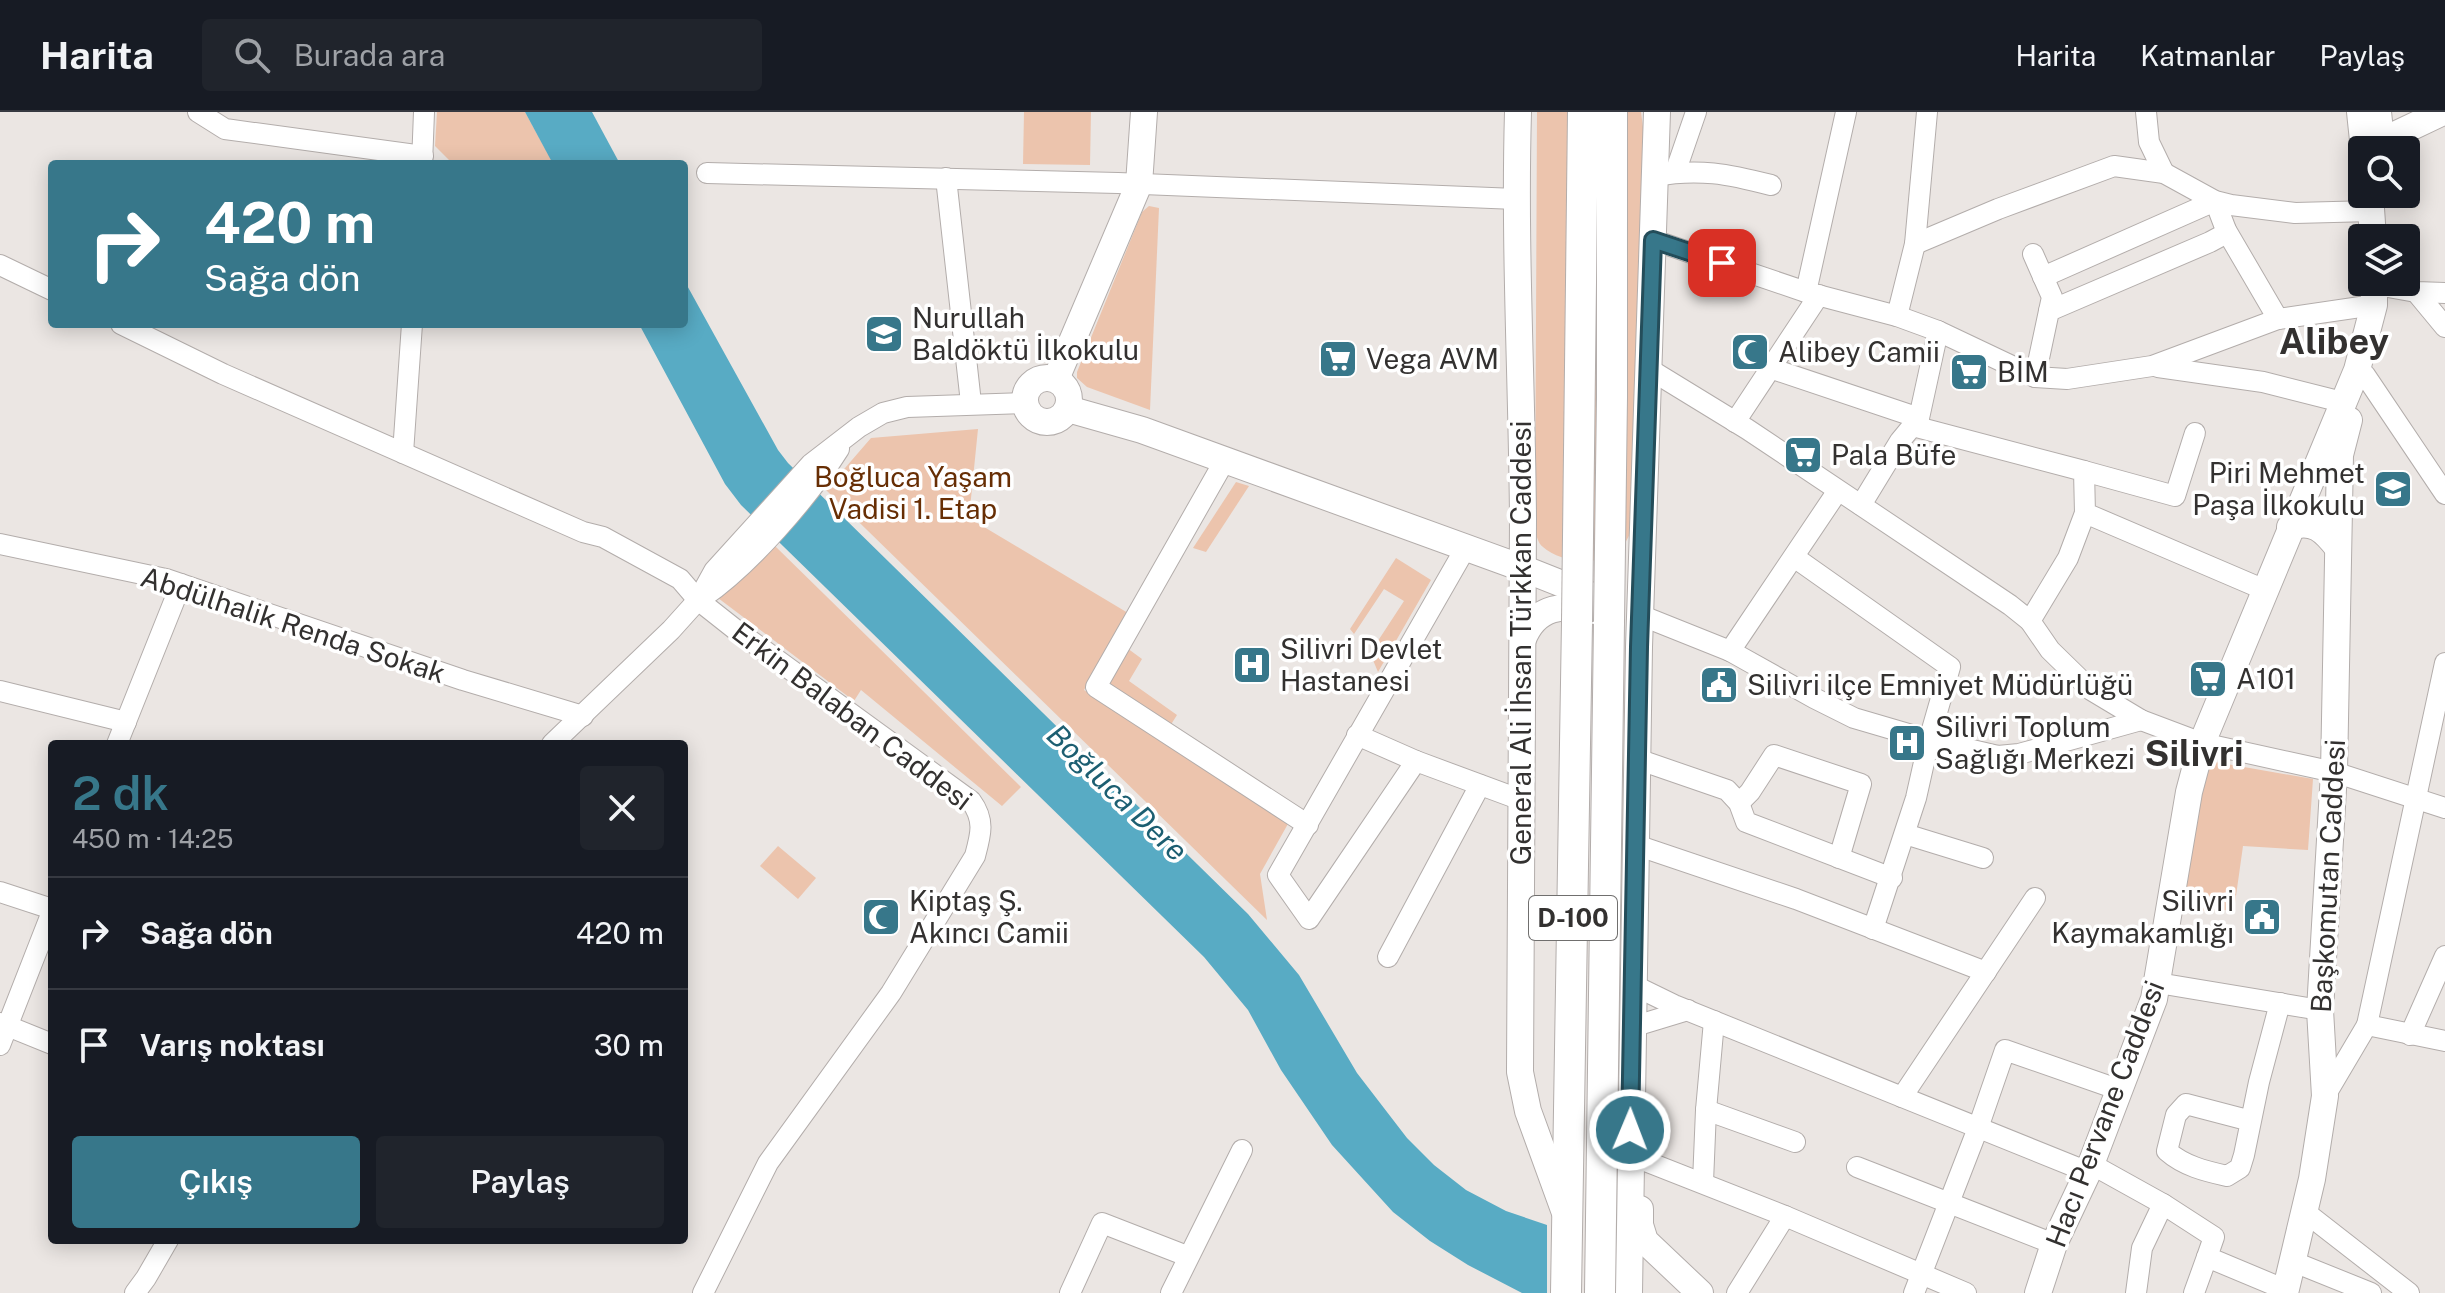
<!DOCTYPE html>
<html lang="tr">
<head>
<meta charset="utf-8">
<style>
  :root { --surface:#171b24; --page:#20242c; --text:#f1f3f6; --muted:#9ea1a6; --line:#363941; --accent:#37778a }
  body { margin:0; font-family:"Public Sans",sans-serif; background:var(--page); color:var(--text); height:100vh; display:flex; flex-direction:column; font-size:30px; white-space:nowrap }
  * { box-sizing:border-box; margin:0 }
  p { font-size:26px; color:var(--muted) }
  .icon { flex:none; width:44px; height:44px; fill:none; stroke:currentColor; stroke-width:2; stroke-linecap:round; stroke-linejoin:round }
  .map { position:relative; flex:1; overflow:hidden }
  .details { position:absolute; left:48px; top:628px; width:640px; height:504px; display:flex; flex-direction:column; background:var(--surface); border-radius:8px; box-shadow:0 4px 20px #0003 }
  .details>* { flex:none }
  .banner { position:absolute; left:48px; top:48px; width:640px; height:168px; border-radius:8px; box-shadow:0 4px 20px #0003; background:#37778a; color:#fff; overflow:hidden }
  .fabs { position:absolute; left:2348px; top:24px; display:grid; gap:16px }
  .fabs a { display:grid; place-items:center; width:72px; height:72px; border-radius:8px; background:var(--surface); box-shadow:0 4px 20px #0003; font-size:40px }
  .pin { position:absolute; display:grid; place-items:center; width:68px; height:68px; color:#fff; margin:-34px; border-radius:16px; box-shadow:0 4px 12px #0006 }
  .me { position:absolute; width:88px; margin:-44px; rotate:1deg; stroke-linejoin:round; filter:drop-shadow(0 0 6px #0008) }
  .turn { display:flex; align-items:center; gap:28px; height:168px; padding:0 24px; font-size:36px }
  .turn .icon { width:104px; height:104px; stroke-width:2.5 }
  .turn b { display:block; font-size:56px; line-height:68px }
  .round { display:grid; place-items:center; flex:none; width:84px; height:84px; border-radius:8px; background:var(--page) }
  .overview { display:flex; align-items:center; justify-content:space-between; height:136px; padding:0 24px }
  h1 { font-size:48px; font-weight:600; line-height:60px; color:var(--accent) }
  .cta { display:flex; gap:16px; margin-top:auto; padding:16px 24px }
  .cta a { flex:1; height:92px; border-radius:8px; background:var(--accent); color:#fff; font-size:32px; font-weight:600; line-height:92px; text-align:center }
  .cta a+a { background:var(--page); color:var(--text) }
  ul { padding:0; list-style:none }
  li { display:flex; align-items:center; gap:24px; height:112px; padding:0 24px; border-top:2px solid var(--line) }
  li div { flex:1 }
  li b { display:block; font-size:30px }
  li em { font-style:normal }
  header { display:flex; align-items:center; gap:48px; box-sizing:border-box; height:112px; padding:0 40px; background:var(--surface); border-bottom:2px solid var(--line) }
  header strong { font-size:38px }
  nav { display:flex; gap:44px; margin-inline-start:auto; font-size:28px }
  .search { width:560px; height:72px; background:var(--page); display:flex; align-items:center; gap:20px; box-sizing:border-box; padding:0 28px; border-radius:8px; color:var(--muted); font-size:30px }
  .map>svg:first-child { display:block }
  .green { fill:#ecc4ad }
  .water { fill:#58abc4 }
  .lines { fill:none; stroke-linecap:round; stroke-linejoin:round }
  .minor-casing { stroke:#b3adab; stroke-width:22 }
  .major-casing { stroke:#b3adab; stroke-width:28 }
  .highway-casing { stroke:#b3adab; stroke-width:32 }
  .minor { stroke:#fff; stroke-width:20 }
  .major { stroke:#fff; stroke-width:26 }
  .highway { stroke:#fff; stroke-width:30 }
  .highway-bridge-casing { stroke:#b3adab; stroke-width:32; stroke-linecap:butt }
  .highway-bridge { stroke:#fff; stroke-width:30 }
  .route-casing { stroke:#244d5a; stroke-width:20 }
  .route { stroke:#37778a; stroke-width:14 }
  .labels { text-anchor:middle; stroke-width:7; stroke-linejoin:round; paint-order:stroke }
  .shield { fill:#fff; stroke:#706f6e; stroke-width:2 }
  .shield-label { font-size:26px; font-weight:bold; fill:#333130 }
  .poi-label { font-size:28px; fill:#333130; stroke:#fff; text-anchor:start }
  .park-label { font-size:28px; fill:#672e04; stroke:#fff }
  .street-label { font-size:28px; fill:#333130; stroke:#fff }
  .water-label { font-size:30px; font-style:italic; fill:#1c5e71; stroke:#fff }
  .district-label { font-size:36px; font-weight:bold; fill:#333130; stroke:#fff }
</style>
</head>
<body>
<header>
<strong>Harita</strong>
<div class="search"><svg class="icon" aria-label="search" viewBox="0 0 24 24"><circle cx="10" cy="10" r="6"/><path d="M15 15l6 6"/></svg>Burada ara</div>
<nav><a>Harita</a><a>Katmanlar</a><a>Paylaş</a></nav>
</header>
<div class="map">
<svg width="2445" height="1181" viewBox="0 0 2445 1181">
  <rect width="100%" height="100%" fill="#ebe6e3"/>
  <g class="green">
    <polygon points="437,0 525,0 552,49 449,48 435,34"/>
    <polygon points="1024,0 1091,0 1090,53 1023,52"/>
    <path d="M 1537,0 L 1641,0 L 1645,30 L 1634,415 C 1630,421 1626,431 1621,437 C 1604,455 1560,451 1543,435 C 1538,431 1537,425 1535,418 Z"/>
    <polygon points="1149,94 1159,96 1150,298 1087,275 1077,266 1077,260 1142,100"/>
    <polygon points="978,317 969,406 1128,501 1084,578 1289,710 1260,762 1267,808 826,378 871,326"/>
    <polygon points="1236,370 1249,374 1206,440 1193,436"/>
    <polygon points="775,434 1021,675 1002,694 861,578 854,589 718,486"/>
    <polygon points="1396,446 1431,468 1378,560 1370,541 1404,489 1384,477 1354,522 1350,517"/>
    <polygon points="1127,536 1142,547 1129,569 1177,603 1170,614 1105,572"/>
    <polygon points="2204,648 2313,667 2308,738 2243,734 2234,798 2184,799 2191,698"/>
    <polygon points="778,734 816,766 798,787 760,754"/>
  </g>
  <g class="water">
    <polygon points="525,0 592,0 620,52 553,52"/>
    <polygon points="684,168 778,338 788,351 1248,802 1299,863 1357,961 1407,1026 1434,1053 1466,1078 1506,1099 1547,1113 1547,1181 1522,1181 1468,1153 1430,1129 1393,1100 1332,1033 1281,958 1248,898 1204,845 741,393 725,372 639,212 684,212"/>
  </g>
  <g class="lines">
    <defs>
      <g id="minor">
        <polyline points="198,0 225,17 423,44"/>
        <polyline points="2146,0 2149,30 2164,61"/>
        <polyline points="422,52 424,0"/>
        <polyline points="707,61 1118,71 1516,87"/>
        <polyline points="1675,61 1696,0"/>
        <path d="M 1655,64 C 1699,56 1728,62 1771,73"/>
        <polyline points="946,66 971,291"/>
        <polyline points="1653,128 1806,180 1897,204 1938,219 2035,265 2067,267 2152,254 2278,207 2374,193"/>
        <polyline points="1915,132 1998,97 2114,54 2164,61 2215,89 2231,93 2295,101 2372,99"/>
        <polyline points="2033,142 2052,185 2049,199"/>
        <polyline points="0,153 52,178"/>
        <polyline points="2043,165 2215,89 2226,118 2278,207"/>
        <polyline points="2388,175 2416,180 2445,181"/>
        <polyline points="1806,180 1846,0"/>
        <polyline points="2416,180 2445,215"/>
        <polyline points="1897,204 1915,132 1927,0"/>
        <path d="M 121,212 L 223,262 L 583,420 L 603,425 L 680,467 L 698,488 L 736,518 L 971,689 C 985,708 981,722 975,744 L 891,881 L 768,1051 L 703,1181"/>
        <polyline points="2158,255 2263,270 2342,290"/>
        <polyline points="1770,256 1919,306"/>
        <polyline points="1649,257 1747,317 2010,493 2030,509 2050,538 2091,578 2141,608 2202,631 2334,660 2445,696"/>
        <polyline points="2357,258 2365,263 2445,382"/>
        <polyline points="2035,265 2049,199 2210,130 2223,123 2226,118"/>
        <polyline points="1735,310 1819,183"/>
        <polyline points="1913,314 2084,359 2085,401 2265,478"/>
        <polyline points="403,341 412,212"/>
        <polyline points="1225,348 1096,575 1308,713"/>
        <polyline points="2084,359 2175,384 2195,321"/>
        <polyline points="1861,393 1900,329 1919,306 1938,219"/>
        <polyline points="0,432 166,467 463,568 583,604"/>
        <polyline points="1794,445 1950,555 1929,628 1916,686 1873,817"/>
        <path d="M 702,486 C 750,453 808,386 839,337"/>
        <polyline points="1640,503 1730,539 1814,586 1854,606 1929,628 1998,644 2019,642 2141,608"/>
        <polyline points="2030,509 2068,446 2085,401"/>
        <polyline points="1730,539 1837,380"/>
        <polyline points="0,579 126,610"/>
        <polyline points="1357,623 1416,649 1524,689"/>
        <polyline points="117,632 181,472"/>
        <polyline points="552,632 671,518 698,488 714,459 811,352 859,315 883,301 907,295 1025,291"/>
        <polyline points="1637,647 1727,678 1739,691 1746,710 1892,766"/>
        <polyline points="1416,649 1309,807 1278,763 1465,437"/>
        <polyline points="1739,691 1750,680 1774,643 1861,672 1839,746"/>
        <polyline points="1905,722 1983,746"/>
        <polyline points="1636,733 1796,787 1986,860"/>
        <polyline points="0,780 52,797"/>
        <polyline points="1388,845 1480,673"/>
        <polyline points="2158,871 2320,898"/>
        <polyline points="1633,873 1674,893 2088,1060"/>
        <polyline points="0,911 52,932"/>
        <polyline points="2367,913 2445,551"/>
        <polyline points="1632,915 1688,898"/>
        <polyline points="2410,923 2445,844"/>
        <polyline points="0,933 52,800"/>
        <polyline points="2325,984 2367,913 2445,929"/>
        <polyline points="1902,985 2035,786"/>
        <polyline points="1706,998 1795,1030"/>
        <path d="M 2251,1009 L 2186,992 L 2176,1003 L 2167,1039 C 2184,1054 2205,1059 2227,1064 L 2240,1056 L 2244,1043 L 2259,970 L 2280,891"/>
        <polyline points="1630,1043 1785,1104 1966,1181"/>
        <polyline points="2091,1052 2163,1092 2214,1125 2207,1145 2286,1178"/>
        <polyline points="1857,1055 2054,1132"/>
        <polyline points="1703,1070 1706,998 1714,909"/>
        <polyline points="2305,1100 2409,1181"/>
        <polyline points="2294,1150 2371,1181"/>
        <polyline points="135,1181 146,1166 168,1128"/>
        <polyline points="1070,1181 1102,1111 1187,1144"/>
        <polyline points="1171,1181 1242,1038"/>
        <polyline points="1737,1181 1785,1104"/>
        <polyline points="1914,1181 1978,1016 2005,938 2117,977"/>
        <polyline points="2136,1181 2142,1136 2163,1092"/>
        <polyline points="2194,1181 2207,1145"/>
      </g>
      <g id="major">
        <path d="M 1518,0 C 1514,136 1522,271 1523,407 C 1523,591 1521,775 1520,960 L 1528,999 L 1564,1098"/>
        <polyline points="2360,0 2364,38"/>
        <polyline points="2378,0 2382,38"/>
        <polyline points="2382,29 2443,0"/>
        <polyline points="2370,82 2373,126"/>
        <circle cx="1047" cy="288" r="22"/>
        <polyline points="1056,267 1139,72 1144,0"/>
        <polyline points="1068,297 1142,318 1522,456 1595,485"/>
        <path d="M 2290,415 C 2313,407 2324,418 2338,436"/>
        <path d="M 1523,527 C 1536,494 1563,491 1596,499"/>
        <polyline points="1640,1097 1640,1113 1645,1129 1700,1181"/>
        <polyline points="1629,1181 1639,535 1657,0"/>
        <polyline points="2038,1181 2054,1132 2088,1060 2154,887 2189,680 2202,631 2357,258 2374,193 2374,170"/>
        <polyline points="2285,1181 2312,1067 2325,984 2320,898 2334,660 2340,343 2349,308"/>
      </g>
      <g id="highway">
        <polyline points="1566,1181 1577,510"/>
        <polyline points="1600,1181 1609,510"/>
      </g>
    </defs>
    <use href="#minor" class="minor-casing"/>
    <use href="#major" class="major-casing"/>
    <use href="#highway" class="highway-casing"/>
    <use href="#minor" class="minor"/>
    <use href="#major" class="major"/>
    <use href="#highway" class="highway"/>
    <defs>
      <g id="highway-bridge">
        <polyline points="1577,510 1583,0"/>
        <polyline points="1609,510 1612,285 1612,0"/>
      </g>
    </defs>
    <use href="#highway-bridge" class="highway-bridge-casing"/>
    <use href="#highway-bridge" class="highway-bridge"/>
  </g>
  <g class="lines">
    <defs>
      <polyline id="route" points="1630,1018 1639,535 1653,128 1722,151"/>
    </defs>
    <use href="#route" class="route-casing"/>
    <use href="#route" class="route"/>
  </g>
  <defs>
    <symbol id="school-square" viewBox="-11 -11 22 22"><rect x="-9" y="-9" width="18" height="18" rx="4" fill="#37778a" stroke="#fff"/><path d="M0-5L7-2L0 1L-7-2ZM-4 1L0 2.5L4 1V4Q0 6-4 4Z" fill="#fff"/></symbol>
    <symbol id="mosque-square" viewBox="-11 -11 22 22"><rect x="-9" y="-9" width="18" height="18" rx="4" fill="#37778a" stroke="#fff"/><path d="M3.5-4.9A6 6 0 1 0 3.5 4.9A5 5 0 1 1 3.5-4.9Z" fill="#fff"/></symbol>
    <symbol id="supermarket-square" viewBox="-11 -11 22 22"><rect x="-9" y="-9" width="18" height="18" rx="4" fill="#37778a" stroke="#fff"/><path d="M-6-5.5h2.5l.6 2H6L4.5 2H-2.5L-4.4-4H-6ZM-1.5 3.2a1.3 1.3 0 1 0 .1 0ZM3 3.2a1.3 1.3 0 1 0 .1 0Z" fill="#fff"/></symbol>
    <symbol id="hospital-square" viewBox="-11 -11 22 22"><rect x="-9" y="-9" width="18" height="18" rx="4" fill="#37778a" stroke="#fff"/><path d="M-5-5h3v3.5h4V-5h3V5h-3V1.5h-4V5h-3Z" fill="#fff"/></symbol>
    <symbol id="civic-square" viewBox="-11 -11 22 22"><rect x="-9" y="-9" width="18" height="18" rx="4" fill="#37778a" stroke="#fff"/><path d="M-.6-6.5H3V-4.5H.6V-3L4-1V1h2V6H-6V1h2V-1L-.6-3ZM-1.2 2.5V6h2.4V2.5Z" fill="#fff"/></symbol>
  </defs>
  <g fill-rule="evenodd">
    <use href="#school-square" x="862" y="200" width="44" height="44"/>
    <use href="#mosque-square" x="1728" y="218" width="44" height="44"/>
    <use href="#supermarket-square" x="1316" y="225" width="44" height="44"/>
    <use href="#supermarket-square" x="1947" y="238" width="44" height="44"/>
    <use href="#supermarket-square" x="1781" y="321" width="44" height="44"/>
    <use href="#school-square" x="2371" y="355" width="44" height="44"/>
    <use href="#hospital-square" x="1230" y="531" width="44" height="44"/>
    <use href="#supermarket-square" x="2186" y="545" width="44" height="44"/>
    <use href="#civic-square" x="1697" y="551" width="44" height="44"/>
    <use href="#hospital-square" x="1885" y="609" width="44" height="44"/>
    <use href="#mosque-square" x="859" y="783" width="44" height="44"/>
    <use href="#civic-square" x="2240" y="783" width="44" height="44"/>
  </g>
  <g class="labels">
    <rect class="shield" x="1529" y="784" width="88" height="44" rx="6"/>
    <g class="shield-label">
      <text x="1573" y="815">D-100</text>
    </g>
    <g class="poi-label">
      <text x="912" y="216">Nurullah<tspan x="912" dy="32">Baldöktü İlkokulu</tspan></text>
      <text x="1778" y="250">Alibey Camii</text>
      <text x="1366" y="257">Vega AVM</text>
      <text x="1997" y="270">BİM</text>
      <text x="1831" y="353">Pala Büfe</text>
      <text x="2365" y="371" text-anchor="end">Piri Mehmet<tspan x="2365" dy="32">Paşa İlkokulu</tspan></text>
      <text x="1280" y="547">Silivri Devlet<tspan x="1280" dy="32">Hastanesi</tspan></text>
      <text x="2236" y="577">A101</text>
      <text x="1747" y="583">Silivri ilçe Emniyet Müdürlüğü</text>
      <text x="1935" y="625">Silivri Toplum<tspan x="1935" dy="32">Sağlığı Merkezi</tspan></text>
      <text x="909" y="799">Kiptaş Ş.<tspan x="909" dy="32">Akıncı Camii</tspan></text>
      <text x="2234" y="799" text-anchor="end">Silivri<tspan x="2234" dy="32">Kaymakamlığı</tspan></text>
    </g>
    <g class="park-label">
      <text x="913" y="375">Boğluca Yaşam<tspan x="913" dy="32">Vadisi 1. Etap</tspan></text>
    </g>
    <g class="street-label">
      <text transform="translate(293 513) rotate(18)" y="10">Abdülhalik Renda Sokak</text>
      <text transform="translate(1521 531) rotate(-90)" y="10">General Ali İhsan Türkkan Caddesi</text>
      <text transform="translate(852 604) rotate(37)" y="10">Erkin Balaban Caddesi</text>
      <text transform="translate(2328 764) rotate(-87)" y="10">Başkomutan Caddesi</text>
      <text transform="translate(2105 1002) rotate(-69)" y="10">Hacı Pervane Caddesi</text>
    </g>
    <g class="water-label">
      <text transform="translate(1117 681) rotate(44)" y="10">Boğluca Dere</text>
    </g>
    <g class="district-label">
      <text x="2334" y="242">Alibey</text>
      <text x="2194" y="654">Silivri</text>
    </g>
  </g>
</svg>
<div class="fabs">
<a><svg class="icon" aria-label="search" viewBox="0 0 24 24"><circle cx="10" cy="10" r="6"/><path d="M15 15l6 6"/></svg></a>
<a><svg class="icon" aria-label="layers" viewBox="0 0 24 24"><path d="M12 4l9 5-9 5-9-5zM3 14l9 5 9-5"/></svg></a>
</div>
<div class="pin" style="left:1722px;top:151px;background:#d93025"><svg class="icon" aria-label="arrive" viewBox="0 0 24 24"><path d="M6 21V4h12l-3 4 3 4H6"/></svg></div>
<svg class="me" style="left:1630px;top:1018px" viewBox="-20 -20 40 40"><circle r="17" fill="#37778a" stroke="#fff" stroke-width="3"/><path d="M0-11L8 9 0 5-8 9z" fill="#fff"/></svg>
<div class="banner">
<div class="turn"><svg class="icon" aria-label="right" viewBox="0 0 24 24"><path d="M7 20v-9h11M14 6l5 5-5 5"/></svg><div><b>420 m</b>Sağa dön</div></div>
</div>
<section class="details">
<div class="overview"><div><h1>2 dk</h1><p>450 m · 14:25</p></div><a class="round"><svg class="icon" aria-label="close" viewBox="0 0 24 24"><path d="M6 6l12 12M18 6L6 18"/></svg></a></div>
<ul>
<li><svg class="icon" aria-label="right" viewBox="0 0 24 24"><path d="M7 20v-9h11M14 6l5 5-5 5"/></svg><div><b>Sağa dön</b></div><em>420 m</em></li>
<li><svg class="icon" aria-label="arrive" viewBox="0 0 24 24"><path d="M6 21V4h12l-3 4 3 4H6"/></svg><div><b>Varış noktası</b></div><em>30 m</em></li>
</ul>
<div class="cta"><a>Çıkış</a><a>Paylaş</a></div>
</section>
</div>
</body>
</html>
